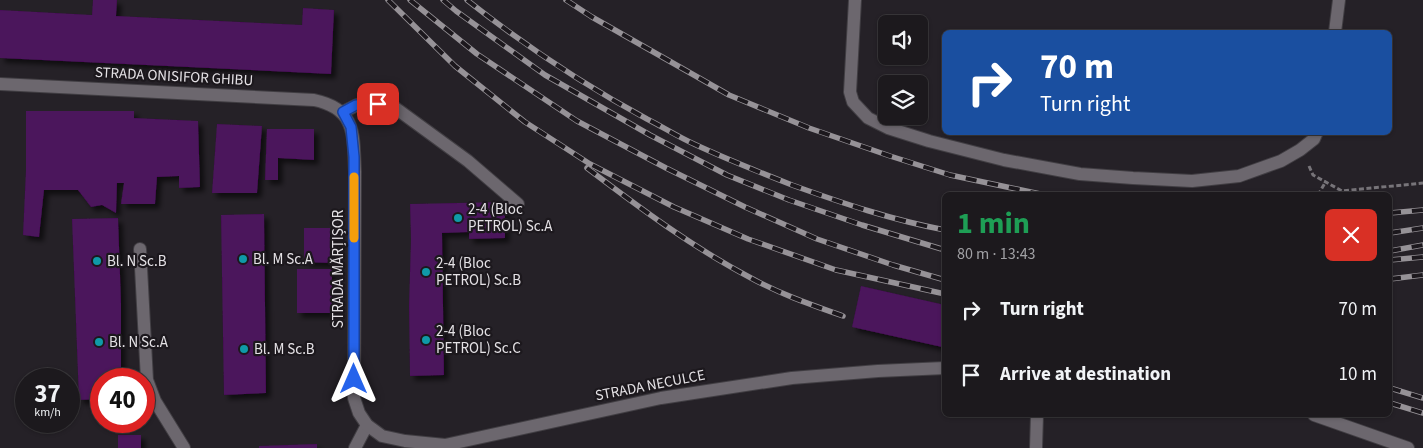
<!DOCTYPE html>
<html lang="en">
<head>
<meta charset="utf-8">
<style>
  :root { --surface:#1c191d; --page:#252226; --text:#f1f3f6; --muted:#a0a0a4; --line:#3a383b }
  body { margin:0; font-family:"Source Sans 3",sans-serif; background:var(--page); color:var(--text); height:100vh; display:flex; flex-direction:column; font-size:19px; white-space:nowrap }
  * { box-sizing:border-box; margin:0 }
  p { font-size:16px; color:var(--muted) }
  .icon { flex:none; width:28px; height:28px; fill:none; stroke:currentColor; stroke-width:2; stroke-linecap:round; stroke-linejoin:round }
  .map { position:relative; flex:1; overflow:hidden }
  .side { position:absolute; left:942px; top:192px; width:450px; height:225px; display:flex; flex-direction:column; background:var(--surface); border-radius:8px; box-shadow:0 1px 4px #0004,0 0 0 1px var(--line) }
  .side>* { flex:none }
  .guide { position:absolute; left:942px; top:30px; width:450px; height:105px; border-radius:8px; box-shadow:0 1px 4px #0004,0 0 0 1px var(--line); background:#1a4fa0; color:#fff; overflow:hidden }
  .tools { position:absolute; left:878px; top:15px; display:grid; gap:10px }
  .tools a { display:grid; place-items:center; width:50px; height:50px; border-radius:8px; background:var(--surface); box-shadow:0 1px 4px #0004,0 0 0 1px var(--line); font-size:25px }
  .speed { position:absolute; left:15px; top:368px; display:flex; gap:10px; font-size:25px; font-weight:700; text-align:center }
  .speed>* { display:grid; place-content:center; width:65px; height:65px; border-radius:50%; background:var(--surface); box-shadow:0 1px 4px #0004,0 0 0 1px var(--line); line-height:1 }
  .speed small { font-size:12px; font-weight:400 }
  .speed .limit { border:8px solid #d22; background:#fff; color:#111 }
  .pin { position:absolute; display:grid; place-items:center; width:42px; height:42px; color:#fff; margin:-21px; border-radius:10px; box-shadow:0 2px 8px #0006 }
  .me { position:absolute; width:55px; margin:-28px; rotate:0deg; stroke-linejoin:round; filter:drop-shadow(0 0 4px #0008) }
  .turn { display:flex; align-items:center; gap:18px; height:105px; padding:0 15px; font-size:22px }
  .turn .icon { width:65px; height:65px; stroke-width:2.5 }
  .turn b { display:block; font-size:35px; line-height:42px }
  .round { display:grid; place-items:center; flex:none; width:52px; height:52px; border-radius:8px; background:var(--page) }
  .headline { display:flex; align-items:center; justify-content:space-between; height:85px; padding:0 15px }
  h1 { font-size:30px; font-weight:700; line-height:38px; color:#1e9e55 }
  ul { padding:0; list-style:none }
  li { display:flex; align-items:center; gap:15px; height:65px; padding:0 15px }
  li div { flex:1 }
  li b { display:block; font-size:19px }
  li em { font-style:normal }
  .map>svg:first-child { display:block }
  .building { fill:#4b125c; filter:url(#shadow) }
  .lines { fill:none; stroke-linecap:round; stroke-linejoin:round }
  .service-casing { stroke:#413e43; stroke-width:14 }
  .minor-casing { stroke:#413e43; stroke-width:14 }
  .tertiary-casing { stroke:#413e43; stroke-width:14 }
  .path { stroke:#777479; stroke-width:3; stroke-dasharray:5 2.5; stroke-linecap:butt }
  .service { stroke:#6c676e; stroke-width:12 }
  .minor { stroke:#6c676e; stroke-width:12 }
  .tertiary { stroke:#6c676e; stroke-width:12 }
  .rail-casing { stroke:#969297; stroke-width:5.5 }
  .rail { stroke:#1c181d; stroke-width:4; stroke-dasharray:11; stroke-linecap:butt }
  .route-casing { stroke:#184099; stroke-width:12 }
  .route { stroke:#2563eb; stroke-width:9 }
  .slow { stroke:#f59e0b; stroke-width:9 }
  .culture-dot { fill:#0f9aa8; stroke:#1c181d; stroke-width:2 }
  .labels { text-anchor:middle; stroke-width:4.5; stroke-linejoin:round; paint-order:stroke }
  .street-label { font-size:15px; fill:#e4e1e5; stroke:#1c181d }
  .poi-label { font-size:15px; fill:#e4e1e5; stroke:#1c181d; text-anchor:start }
</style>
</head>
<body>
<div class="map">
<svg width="1423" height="448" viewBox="0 0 1423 448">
  <defs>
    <filter id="shadow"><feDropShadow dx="4.5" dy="4.5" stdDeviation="2.5" flood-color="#0009"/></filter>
  </defs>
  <rect width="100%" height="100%" fill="#252127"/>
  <g class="building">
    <polygon points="93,0 117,0 116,16 302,25 303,8 334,10 331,74 0,58 0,10 92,15"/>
    <polygon points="26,111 134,111 134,118 198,121 200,187 179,188 179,176 157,177 155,204 121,204 124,183 117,183 116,213 102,205 91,207 78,190 44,190 39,237 23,235 26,170"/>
    <polygon points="217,124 262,126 257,193 212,193"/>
    <polygon points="267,129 314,129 314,160 278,158 278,180 265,180"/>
    <polygon points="505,202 505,238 469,239 469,232 442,233 444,375 410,376 409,306 411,239 410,204"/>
    <polygon points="264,214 266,393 224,395 221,215"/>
    <polygon points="118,218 121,303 121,379 101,379 101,399 79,400 72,219"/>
    <polygon points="304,228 330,228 330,263 304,262"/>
    <rect x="297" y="269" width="35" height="44"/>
    <polygon points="861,286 945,305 945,332 942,347 852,327"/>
    <rect x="118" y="435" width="23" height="13"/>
    <polygon points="317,444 317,448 259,448 259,446"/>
  </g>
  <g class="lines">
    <defs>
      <g id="service">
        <polyline points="343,112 357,105 377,104 394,107 468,161 518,204"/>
        <polyline points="140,249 147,380 155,401 184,448"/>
      </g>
      <g id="minor">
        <polyline points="855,0 850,92 853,102 868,118 888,128 929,141 1004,160 1080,174 1133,178 1192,181 1239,176 1281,161 1300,150 1314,139 1317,132"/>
        <polyline points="1335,32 1339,0"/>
        <polyline points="355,448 367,425"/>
      </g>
      <g id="tertiary">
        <path d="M 0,84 L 314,100 C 357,109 353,135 355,172 L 354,398 L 359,413 L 367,425 L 382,436 L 405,441 L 445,445 L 661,398 L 792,378 L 878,371 L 945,368"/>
        <polyline points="1314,415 1408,448"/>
        <polyline points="1036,448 1037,415"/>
      </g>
    </defs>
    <use href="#service" class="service-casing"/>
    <use href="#minor" class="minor-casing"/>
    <use href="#tertiary" class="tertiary-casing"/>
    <g class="path">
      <polyline points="1309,166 1313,175 1342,191 1423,183"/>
      <polyline points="1318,195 1326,181"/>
    </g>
    <use href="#service" class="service"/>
    <use href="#minor" class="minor"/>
    <use href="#tertiary" class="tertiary"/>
    <defs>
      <g id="rail">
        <polyline points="388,0 455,66 525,122 590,164 674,207 748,239 836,270 945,294"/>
        <polyline points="410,0 477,54 577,121 666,168 745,207 817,239 893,265 945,280"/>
        <polyline points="443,0 456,11 545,75 650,135 727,175 789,200 862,225 945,250"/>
        <path d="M 467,0 C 524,45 584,85 647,119 C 663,127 678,137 694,144 C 726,159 759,172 792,185 C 842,203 892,220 945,230"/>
        <polyline points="566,0 592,17 729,95 809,128 890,156 950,175 1045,195"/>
        <path d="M 587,168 C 640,208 692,247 751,278 C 780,294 812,305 843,316"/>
        <polyline points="1390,213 1423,210"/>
        <polyline points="1390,233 1423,228"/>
        <polyline points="1390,251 1423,245"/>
        <polyline points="1390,260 1423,257"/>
        <polyline points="1390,279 1423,275"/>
        <polyline points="1390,388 1423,398"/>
        <polyline points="1390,403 1423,413"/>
      </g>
    </defs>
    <use href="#rail" class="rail-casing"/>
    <use href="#rail" class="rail"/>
  </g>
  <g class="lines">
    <defs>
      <polyline id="route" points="354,379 354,157 351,127 343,112 356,105 378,104"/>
    </defs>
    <use href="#route" class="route-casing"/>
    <use href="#route" class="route"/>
    <polyline class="slow" points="354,177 354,238"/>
  </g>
  <g class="culture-dot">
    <circle cx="458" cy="218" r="5"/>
    <circle cx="243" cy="259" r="5"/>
    <circle cx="97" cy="261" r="5"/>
    <circle cx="426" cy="272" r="5"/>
    <circle cx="426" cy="340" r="5"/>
    <circle cx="99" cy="342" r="5"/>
    <circle cx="244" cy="349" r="5"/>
  </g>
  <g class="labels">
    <g class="street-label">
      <text transform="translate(174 76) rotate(3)" y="5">STRADA ONISIFOR GHIBU</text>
      <text transform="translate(338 269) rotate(-90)" y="5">STRADA MĂRȚIȘOR</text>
      <text transform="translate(650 385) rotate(-11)" y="5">STRADA NECULCE</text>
    </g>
    <g class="poi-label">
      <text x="468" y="214">2-4 (Bloc<tspan x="468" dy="17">PETROL) Sc.A</tspan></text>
      <text x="253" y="264">Bl. M Sc.A</text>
      <text x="107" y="266">Bl. N Sc.B</text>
      <text x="436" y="268">2-4 (Bloc<tspan x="436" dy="17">PETROL) Sc.B</tspan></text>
      <text x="436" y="336">2-4 (Bloc<tspan x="436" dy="17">PETROL) Sc.C</tspan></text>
      <text x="109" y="347">Bl. N Sc.A</text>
      <text x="254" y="354">Bl. M Sc.B</text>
    </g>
  </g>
</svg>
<div class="tools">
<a><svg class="icon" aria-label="sound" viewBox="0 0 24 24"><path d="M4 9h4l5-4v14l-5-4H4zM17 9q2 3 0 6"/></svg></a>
<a><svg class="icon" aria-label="layers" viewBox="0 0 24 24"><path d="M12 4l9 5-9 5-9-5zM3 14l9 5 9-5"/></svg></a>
</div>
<div class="speed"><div>37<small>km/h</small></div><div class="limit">40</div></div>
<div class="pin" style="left:378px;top:104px;background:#d93025"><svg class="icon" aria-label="arrive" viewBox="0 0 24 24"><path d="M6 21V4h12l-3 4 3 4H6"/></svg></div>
<svg class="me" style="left:354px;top:379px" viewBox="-20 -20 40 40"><path d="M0-17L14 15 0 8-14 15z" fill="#2563eb" stroke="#fff" stroke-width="4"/></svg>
<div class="guide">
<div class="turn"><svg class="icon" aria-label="right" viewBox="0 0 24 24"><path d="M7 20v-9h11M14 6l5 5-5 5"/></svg><div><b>70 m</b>Turn right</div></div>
</div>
<section class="side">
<div class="headline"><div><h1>1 min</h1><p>80 m · 13:43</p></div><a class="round" style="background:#d93025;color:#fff"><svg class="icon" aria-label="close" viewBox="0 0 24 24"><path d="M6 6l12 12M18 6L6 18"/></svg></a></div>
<ul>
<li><svg class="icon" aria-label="right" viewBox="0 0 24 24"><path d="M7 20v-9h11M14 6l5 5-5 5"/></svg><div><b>Turn right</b></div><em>70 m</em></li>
<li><svg class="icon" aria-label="arrive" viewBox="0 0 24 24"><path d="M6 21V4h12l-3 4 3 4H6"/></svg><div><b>Arrive at destination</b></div><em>10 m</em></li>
</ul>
</section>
</div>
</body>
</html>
